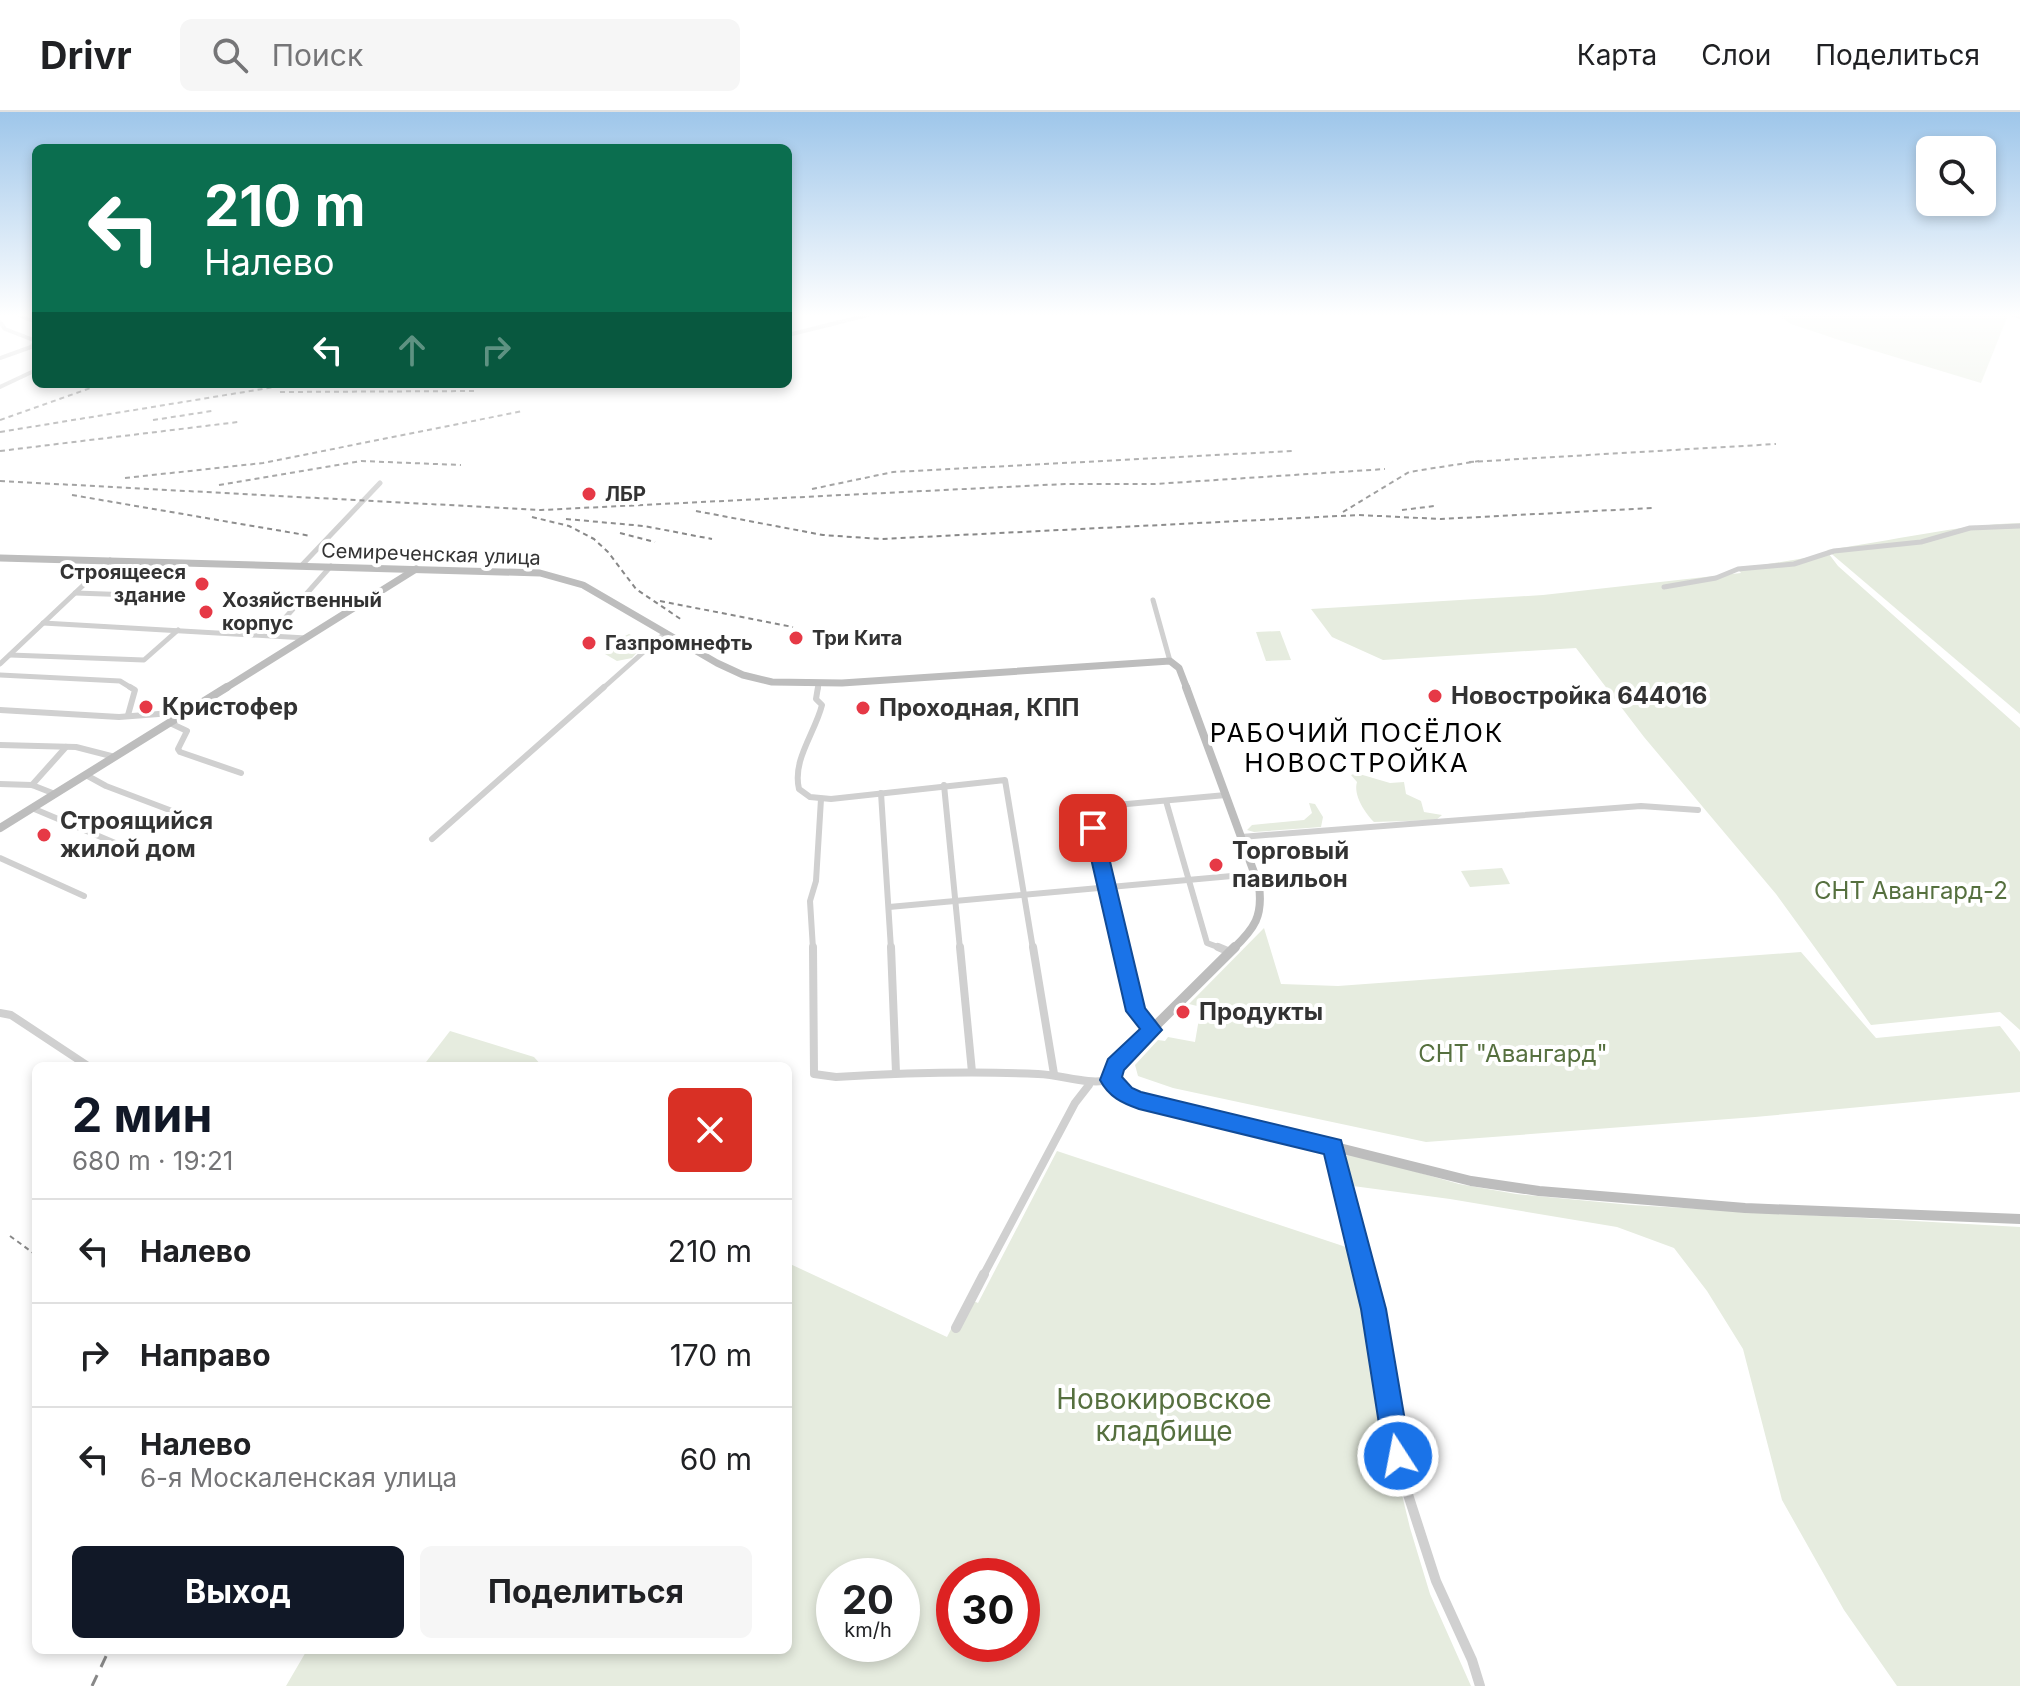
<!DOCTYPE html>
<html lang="ru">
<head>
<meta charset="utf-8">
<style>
  :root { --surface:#fff; --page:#f6f6f6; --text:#202124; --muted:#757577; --line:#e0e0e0; --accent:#111827 }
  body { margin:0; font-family:Inter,sans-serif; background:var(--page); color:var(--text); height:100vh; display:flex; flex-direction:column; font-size:30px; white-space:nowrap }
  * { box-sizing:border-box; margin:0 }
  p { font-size:26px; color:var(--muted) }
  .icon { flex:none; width:44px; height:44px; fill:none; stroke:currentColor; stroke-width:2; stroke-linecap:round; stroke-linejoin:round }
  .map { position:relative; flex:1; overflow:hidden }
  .details { position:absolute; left:32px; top:950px; width:760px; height:592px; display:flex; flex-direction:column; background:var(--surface); border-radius:12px; box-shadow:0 4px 12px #0003 }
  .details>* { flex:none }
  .guide { position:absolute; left:32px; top:32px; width:760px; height:244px; border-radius:12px; box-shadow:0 4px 12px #0003; background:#0b6e4f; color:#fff; overflow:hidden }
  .fabs { position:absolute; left:1916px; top:24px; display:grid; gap:16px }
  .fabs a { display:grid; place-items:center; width:80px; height:80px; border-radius:12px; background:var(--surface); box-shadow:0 4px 12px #0003; font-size:40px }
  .speed { position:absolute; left:816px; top:1446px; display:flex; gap:16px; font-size:40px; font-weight:700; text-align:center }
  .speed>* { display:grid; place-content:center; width:104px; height:104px; border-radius:50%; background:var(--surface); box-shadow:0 4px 12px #0003; line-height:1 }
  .speed small { font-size:20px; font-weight:400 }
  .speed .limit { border:12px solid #d22; background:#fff; color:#111 }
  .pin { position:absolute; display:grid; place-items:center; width:68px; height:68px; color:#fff; margin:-34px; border-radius:16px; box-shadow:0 4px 12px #0006 }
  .me { position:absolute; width:88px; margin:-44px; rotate:349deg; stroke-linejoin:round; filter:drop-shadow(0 0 6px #0008) }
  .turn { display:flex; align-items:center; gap:28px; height:168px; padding:0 40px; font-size:36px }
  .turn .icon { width:104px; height:104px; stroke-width:2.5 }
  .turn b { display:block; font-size:56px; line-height:68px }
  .lanes { display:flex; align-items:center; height:76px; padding:0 40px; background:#0003; justify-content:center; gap:40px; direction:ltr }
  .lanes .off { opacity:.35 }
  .round { display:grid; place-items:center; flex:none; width:84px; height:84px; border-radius:12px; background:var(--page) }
  .overview { display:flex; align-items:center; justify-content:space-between; height:136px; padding:0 40px }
  h1 { font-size:48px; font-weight:700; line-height:60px; color:var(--accent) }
  .primary-button { display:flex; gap:16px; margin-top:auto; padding:16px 40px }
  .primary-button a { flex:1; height:92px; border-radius:12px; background:var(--accent); color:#fff; font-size:32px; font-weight:700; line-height:92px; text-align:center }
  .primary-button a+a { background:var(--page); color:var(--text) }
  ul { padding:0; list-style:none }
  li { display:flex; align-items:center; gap:24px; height:104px; padding:0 40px; border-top:2px solid var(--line) }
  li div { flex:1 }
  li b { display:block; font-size:30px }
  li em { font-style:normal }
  header { display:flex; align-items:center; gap:48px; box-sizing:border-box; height:112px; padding:0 40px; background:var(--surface); border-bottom:2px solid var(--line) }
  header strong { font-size:38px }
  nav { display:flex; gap:44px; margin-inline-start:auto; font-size:28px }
  .search { width:560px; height:72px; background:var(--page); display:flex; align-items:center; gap:20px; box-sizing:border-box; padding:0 28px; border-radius:12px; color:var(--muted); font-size:30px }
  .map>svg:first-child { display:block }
  .green { fill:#e6ecdf; fill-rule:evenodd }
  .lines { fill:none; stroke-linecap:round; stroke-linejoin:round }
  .street-far4 { stroke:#d0d0d0; stroke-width:4 }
  .street-far3 { stroke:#d0d0d0; stroke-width:5 }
  .street-far2 { stroke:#d0d0d0; stroke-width:6 }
  .street-far1 { stroke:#d0d0d0; stroke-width:8 }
  .street { stroke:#d0d0d0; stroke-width:10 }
  .secondary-far2 { stroke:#bdbdbd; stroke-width:7 }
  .secondary-far1 { stroke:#bdbdbd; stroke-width:8 }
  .secondary { stroke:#bdbdbd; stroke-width:10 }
  .rail-far1 { stroke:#888; stroke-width:2; stroke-dasharray:5 4; stroke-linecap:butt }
  .rail { stroke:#888; stroke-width:3; stroke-dasharray:12 9; stroke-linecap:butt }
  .route { fill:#1a73e8; stroke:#114b97; stroke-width:2 }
  .poi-dot { fill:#e63946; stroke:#fff; stroke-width:3 }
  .labels { text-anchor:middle; stroke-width:8; stroke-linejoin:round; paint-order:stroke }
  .far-poi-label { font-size:20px; font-weight:bold; fill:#333; stroke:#fff; text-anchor:start }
  .far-street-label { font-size:20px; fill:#333; stroke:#fff }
  .poi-label { font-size:24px; font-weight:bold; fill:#333; stroke:#fff; text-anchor:start }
  .park-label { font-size:24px; fill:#56703f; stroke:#fff }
  .neighbourhood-label { font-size:26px; letter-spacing:2px; fill:#000; stroke:#fff }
  .near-park-label { font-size:28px; fill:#56703f; stroke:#fff }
</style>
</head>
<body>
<header>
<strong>Drivr</strong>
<div class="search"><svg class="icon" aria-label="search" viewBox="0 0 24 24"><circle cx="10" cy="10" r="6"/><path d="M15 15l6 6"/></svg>Поиск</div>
<nav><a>Карта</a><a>Слои</a><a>Поделиться</a></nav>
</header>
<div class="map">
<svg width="2020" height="1574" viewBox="0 0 2020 1574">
  <rect width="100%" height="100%" fill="#fff"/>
  <g class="green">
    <polygon points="1778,203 2008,203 1981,271 1842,229 1791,212"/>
    <path d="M 2020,411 L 2020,602 L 1827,438 C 1891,429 1956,413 2020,411 Z"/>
    <polygon points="1829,442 1838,454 2020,616 2020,918 2000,900 1871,913 1776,782 1644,625 1576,536 1383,548 1332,525 1311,497 1543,483 1741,461 1738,457"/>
    <polygon points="1280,519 1291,548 1266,549 1256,520"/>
    <polygon points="629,522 635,525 630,529 635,532 640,529 644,532 632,546 617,549 605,542 607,533"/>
    <path d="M 1356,661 L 1390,671 L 1404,670 L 1406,682 L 1421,689 L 1424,700 L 1442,703 L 1436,708 L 1374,710 C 1365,701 1353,683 1357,670 L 1351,663 Z"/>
    <polygon points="1309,691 1315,692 1323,705 1321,715 1254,720 1247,718 1252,713 1304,708 1312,701"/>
    <polygon points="1502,756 1510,772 1470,775 1461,759"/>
    <polygon points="1264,816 1281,872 1338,874 1801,840 1876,926 2000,914 2020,940 2020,980 1755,1005 1426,1030 1173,976 1138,964 1135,953 1158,928 1165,929 1168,925 1195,930 1201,895 1189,892"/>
    <polygon points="450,919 534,945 542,954 423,954"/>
    <path d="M 1057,1039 L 1349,1136 L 1366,1203 L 1388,1325 L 1410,1416 L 1430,1482 L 1471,1574 L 286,1574 L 307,1538 L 788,1538 L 788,1151 L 947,1225 L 967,1186 L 978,1191 ZM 834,1464 L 902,1464 L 902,1532 L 834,1532 ZM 954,1464 L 1022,1464 L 1022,1532 L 954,1532 Z"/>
    <polygon points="1350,1041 1459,1072 1516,1082 1631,1093 2020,1115 2020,1574 1897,1574 1844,1498 1782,1388 1743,1237 1707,1179 1674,1136 1617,1115 1450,1087 1353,1074 1344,1066 1343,1047"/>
  </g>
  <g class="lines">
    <g class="street-far4">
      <polyline points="18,203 36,210"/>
      <polyline points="2014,203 2020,205"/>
      <polyline points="0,210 5,217 36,229 31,235 0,246"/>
      <polyline points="788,223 868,203"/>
      <polyline points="0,275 36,258"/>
    </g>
    <g class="street-far3">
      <polyline points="302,453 380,371"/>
      <polyline points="1664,475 1716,466 1738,457 1794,452 1834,439 1921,430 1970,416 2020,414"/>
      <polyline points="75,481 134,483"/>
      <polyline points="1153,488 1170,549"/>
      <polyline points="43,511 306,526"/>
      <polyline points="270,523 331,454"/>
      <polyline points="10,543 144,548 178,518"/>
      <polyline points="0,552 110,448"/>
      <polyline points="0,563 120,569 133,577"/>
      <polyline points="602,577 665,521"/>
      <polyline points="818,577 819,572"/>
    </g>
    <g class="street-far2">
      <path d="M 818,575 L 816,587 L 822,593 C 815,621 792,648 799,677 L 810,685 L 831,687 L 1005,668 L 1033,837"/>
      <polyline points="0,598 119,605 185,600"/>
      <polyline points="128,603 135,578 130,575"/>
      <polyline points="170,611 187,619 178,637 180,640 241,661"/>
      <polyline points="0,633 76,635 115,645"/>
      <polyline points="86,663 106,674 188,705"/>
      <polyline points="0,672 32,673 55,682"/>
      <polyline points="32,673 66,635"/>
      <polyline points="944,673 960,837"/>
      <polyline points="881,681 891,837"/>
      <polyline points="1166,689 1207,831 1223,837"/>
      <polyline points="32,696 139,741"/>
      <polyline points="1241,725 1641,694 1698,698"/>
      <polyline points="432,727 604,575"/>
      <polyline points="0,746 84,784"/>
      <polyline points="889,795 1254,762"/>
      <polyline points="813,837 810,789 816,769 821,687"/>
      <polyline points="1121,837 1093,716 1094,703 1105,694 1226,683"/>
    </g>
    <g class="street-far1">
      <path d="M 813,835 L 814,962 L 836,965 C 903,961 971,959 1038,962 C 1064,963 1085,973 1111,968"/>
      <polyline points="891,835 896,961"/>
      <polyline points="960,835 972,960"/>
      <polyline points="1033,835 1054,962"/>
      <polyline points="1120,835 1136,899 1152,918"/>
      <polyline points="1218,835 1230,840"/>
      <polyline points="0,901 11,903 88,954"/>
      <polyline points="1333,1035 1365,1164"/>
      <polyline points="983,1164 1075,991 1089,973"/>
    </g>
    <g class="street">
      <polyline points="1364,1162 1380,1227 1392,1321 1403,1367 1436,1469 1472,1548 1480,1574"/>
      <polyline points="956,1216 984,1162"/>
    </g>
    <g class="secondary-far2">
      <polyline points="0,446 540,461 583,473 717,551 743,563 772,570 842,571 1170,549 1179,556 1187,577"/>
      <polyline points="224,577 416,457"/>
    </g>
    <g class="secondary-far1">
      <path d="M 1186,575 L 1259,774 C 1263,804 1255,816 1233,837"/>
      <polyline points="0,716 227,575"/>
    </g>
    <polyline class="secondary" points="1235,835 1115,954 1111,968 1124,982 1471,1069 1539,1079 1745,1096 2020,1107"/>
    <g class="rail-far1">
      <polyline points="280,280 476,279"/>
      <polyline points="0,308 102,272"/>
      <polyline points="153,308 212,299"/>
      <polyline points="0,320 293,272"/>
      <polyline points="0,339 238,310"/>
      <polyline points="1469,350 1776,332"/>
      <polyline points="125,366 263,351 523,299"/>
      <polyline points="0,369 541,398 1065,372 1155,372 1385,357"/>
      <polyline points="219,373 361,349 461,353"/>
      <polyline points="812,377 893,360 1292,339"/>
      <polyline points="72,383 311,424"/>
      <polyline points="1402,398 1434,394"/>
      <polyline points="696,399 823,423 881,427 1359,403 1441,407 1652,396"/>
      <polyline points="1343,400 1409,360 1479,349"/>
      <polyline points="532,405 569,414 594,427 608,440 636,477 682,508"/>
      <polyline points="566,407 644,414 712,427"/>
      <polyline points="620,421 655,430"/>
      <polyline points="660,489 793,515"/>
      <polyline points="10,1124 36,1143"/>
    </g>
    <polyline class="rail" points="92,1574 109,1538"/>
  </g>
  <linearGradient id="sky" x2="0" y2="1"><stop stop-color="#9ec6ea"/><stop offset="0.48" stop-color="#fff"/><stop offset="1" stop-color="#fff" stop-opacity="0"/></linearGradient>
  <rect width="2020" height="423" fill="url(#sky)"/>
  <path class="route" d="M 1093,710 L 1102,716 L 1145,896 L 1162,918 L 1124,958 L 1122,965 L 1132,976 L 1141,980 L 1341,1028 L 1386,1197 L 1411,1344 L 1407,1353 L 1398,1357 L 1388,1353 L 1384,1344 L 1361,1197 L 1324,1042 L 1139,997 C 1122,991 1109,985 1100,968 L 1108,947 L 1140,917 L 1126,899 L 1084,716 Z"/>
  <g class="poi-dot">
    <circle cx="589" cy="382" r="8"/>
    <circle cx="202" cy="472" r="8"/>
    <circle cx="206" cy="500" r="8"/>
    <circle cx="796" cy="526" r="8"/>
    <circle cx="589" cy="531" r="8"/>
    <circle cx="1435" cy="584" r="8"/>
    <circle cx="146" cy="595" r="8"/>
    <circle cx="863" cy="596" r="8"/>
    <circle cx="44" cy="723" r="8"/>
    <circle cx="1216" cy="753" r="8"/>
    <circle cx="1183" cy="900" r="8"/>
  </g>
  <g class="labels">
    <g class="far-poi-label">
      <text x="605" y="389">ЛБР</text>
      <text x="186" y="467" text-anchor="end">Строящееся<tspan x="186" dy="23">здание</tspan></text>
      <text x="222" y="495">Хозяйственный<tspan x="222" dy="23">корпус</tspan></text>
      <text x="812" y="533">Три Кита</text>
      <text x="605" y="538">Газпромнефть</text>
    </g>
    <g class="far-street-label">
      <text transform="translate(431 442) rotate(2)" y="7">Семиреченская улица</text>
    </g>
    <g class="poi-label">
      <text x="1451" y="592">Новостройка 644016</text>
      <text x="162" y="603">Кристофер</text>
      <text x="879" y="604">Проходная, КПП</text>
      <text x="60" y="717">Строящийся<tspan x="60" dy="28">жилой дом</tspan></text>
      <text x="1232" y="747">Торговый<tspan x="1232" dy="28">павильон</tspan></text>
      <text x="1199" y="908">Продукты</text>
    </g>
    <g class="park-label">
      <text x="1911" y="787">СНТ Авангард-2</text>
      <text x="1513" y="950">СНТ "Авангард"</text>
    </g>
    <g class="neighbourhood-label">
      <text x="1357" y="630">РАБОЧИЙ ПОСЁЛОК<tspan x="1357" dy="30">НОВОСТРОЙКА</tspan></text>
    </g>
    <g class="near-park-label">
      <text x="1164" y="1297">Новокировское<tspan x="1164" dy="32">кладбище</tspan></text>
    </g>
  </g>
</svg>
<div class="fabs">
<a><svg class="icon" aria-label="search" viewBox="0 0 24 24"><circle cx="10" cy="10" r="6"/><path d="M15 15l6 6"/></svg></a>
</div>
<div class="speed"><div>20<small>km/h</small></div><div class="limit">30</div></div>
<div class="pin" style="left:1093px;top:716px;background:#d93025"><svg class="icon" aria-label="arrive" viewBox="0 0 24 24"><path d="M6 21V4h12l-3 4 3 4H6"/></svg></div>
<svg class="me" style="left:1398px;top:1344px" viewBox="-20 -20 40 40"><circle r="17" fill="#1a73e8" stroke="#fff" stroke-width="3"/><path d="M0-11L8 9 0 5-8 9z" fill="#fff"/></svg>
<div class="guide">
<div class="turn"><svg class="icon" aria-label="left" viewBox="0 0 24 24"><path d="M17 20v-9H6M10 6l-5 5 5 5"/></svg><div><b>210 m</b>Налево</div></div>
<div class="lanes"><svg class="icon" aria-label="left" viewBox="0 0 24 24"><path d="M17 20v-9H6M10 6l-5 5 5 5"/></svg><svg class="icon off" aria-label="ahead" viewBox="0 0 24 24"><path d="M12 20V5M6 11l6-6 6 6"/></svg><svg class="icon off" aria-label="right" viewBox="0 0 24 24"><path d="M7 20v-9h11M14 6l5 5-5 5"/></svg></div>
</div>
<section class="details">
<div class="overview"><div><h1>2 мин</h1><p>680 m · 19:21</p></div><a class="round" style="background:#d93025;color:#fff"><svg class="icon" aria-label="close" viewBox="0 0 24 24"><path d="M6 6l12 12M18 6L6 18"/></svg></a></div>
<ul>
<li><svg class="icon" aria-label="left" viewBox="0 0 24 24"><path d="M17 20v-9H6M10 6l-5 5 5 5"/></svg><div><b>Налево</b></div><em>210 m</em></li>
<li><svg class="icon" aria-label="right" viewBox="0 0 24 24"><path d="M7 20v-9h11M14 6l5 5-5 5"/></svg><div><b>Направо</b></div><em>170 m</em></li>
<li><svg class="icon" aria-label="left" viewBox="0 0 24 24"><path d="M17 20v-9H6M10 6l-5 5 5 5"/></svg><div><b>Налево</b><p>6-я Москаленская улица</p></div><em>60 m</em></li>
</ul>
<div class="primary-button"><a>Выход</a><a>Поделиться</a></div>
</section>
</div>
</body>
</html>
